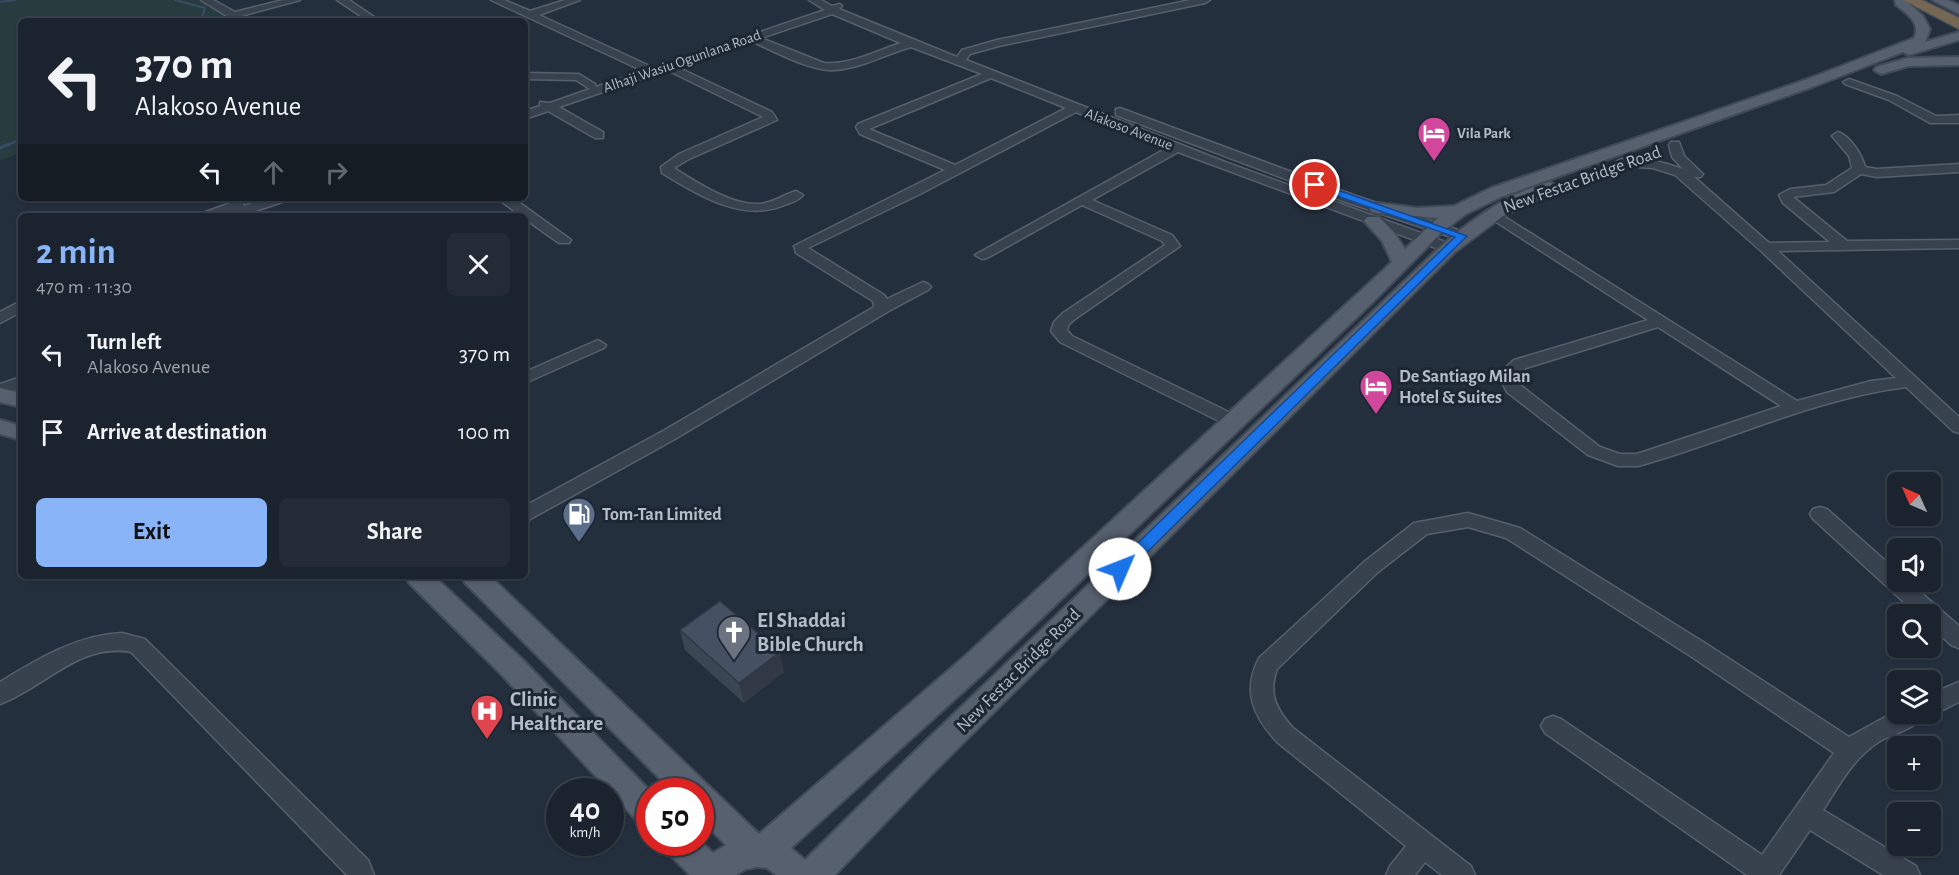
<!DOCTYPE html>
<html lang="en">
<head>
<meta charset="utf-8">
<style>
  :root { --surface:#1b232e; --page:#242b36; --text:#f1f3f6; --muted:#a0a4aa; --line:#39404a; --accent:#8ab4f8 }
  body { margin:0; font-family:"Alegreya Sans",sans-serif; background:var(--page); color:var(--text); height:100vh; display:flex; flex-direction:column; font-size:22px; white-space:nowrap }
  * { box-sizing:border-box; margin:0 }
  p { font-size:20px; color:var(--muted) }
  .icon { flex:none; width:33px; height:33px; fill:none; stroke:currentColor; stroke-width:2; stroke-linecap:round; stroke-linejoin:round }
  .map { position:relative; flex:1; overflow:hidden }
  .panel { position:absolute; left:18px; top:213px; width:510px; height:366px; display:flex; flex-direction:column; background:var(--surface); border-radius:9px; box-shadow:0 2px 4px #0004,0 0 0 2px var(--line) }
  .panel>* { flex:none }
  .top-card { position:absolute; left:18px; top:18px; width:510px; height:183px; border-radius:9px; box-shadow:0 2px 4px #0004,0 0 0 2px var(--line); background:#1b232e; color:var(--text); overflow:hidden }
  .needle { width:39px; rotate:315deg }
  .tools { position:absolute; left:1887px; top:472px; display:grid; gap:12px }
  .tools a { display:grid; place-items:center; width:54px; height:54px; border-radius:9px; background:var(--surface); box-shadow:0 2px 4px #0004,0 0 0 2px var(--line); font-size:30px }
  .speed { position:absolute; left:546px; top:778px; display:flex; gap:12px; font-size:30px; font-weight:700; text-align:center }
  .speed>* { display:grid; place-content:center; width:78px; height:78px; border-radius:50%; background:var(--surface); box-shadow:0 2px 4px #0004,0 0 0 2px var(--line); line-height:1 }
  .speed small { font-size:15px; font-weight:400 }
  .speed .limit { border:9px solid #d22; background:#fff; color:#111 }
  .pin { position:absolute; display:grid; place-items:center; width:51px; height:51px; color:#fff; margin:-26px; border:3px solid #fff; border-radius:50%; box-shadow:0 2px 6px #0007 }
  .me { position:absolute; width:66px; margin:-33px; rotate:46deg; stroke-linejoin:round; filter:drop-shadow(0 0 4px #0008) }
  .turn { display:flex; align-items:center; gap:21px; height:126px; padding:0 18px; font-size:27px }
  .turn .icon { width:78px; height:78px; stroke-width:2.5 }
  .turn b { display:block; font-size:42px; line-height:51px }
  .lanes { display:flex; align-items:center; height:57px; padding:0 18px; background:#0003; justify-content:center; gap:30px; direction:ltr }
  .lanes .off { opacity:.35 }
  .round { display:grid; place-items:center; flex:none; width:63px; height:63px; border-radius:9px; background:var(--page) }
  .head { display:flex; align-items:center; justify-content:space-between; height:102px; padding:0 18px }
  h1 { font-size:36px; font-weight:700; line-height:45px; color:var(--accent) }
  .cta { display:flex; gap:12px; margin-top:auto; padding:12px 18px }
  .cta a { flex:1; height:69px; border-radius:9px; background:var(--accent); color:#111; font-size:24px; font-weight:700; line-height:69px; text-align:center }
  .cta a+a { background:var(--page); color:var(--text) }
  ul { padding:0; list-style:none }
  li { display:flex; align-items:center; gap:18px; height:78px; padding:0 18px }
  li div { flex:1 }
  li b { display:block; font-size:22px }
  li em { font-style:normal }
  .map>svg:first-child { display:block }
  .green { fill:#263c3f }
  .lines { fill:none; stroke-linecap:round; stroke-linejoin:round }
  .stream-far1 { stroke:#394c67; stroke-width:2 }
  .stream { stroke:#394c67; stroke-width:3 }
  .minor-casing { stroke:#565f6c; stroke-width:3 }
  .major-casing { stroke:#414a57; stroke-width:4 }
  .highway-casing { stroke:#434c59; stroke-width:3 }
  .minor { fill:#38414e; fill-rule:evenodd }
  .major { fill:#56606e; fill-rule:evenodd }
  .highway { fill:#746855; fill-rule:evenodd }
  .wall { fill:#3b4654 }
  .shaded-wall { fill:#303945 }
  .building { fill:#455162; stroke:#303945; stroke-width:1.5 }
  .route { fill:#1a73e8; stroke:#114b97; stroke-width:1.5 }
  .labels { text-anchor:middle; stroke-width:6; stroke-linejoin:round; paint-order:stroke }
  .far-street-label { font-size:15px; fill:#b4bcc9; stroke:#1d2633 }
  .far-poi-label { font-size:15px; font-weight:bold; fill:#b4bcc9; stroke:#1d2633; text-anchor:start }
  .street-label { font-size:18px; fill:#b4bcc9; stroke:#1d2633 }
  .poi-label { font-size:18px; font-weight:bold; fill:#b4bcc9; stroke:#1d2633; text-anchor:start }
  .near-poi-label { font-size:21px; font-weight:bold; fill:#b4bcc9; stroke:#1d2633; text-anchor:start }
</style>
</head>
<body>
<div class="map">
<svg width="1959" height="875" viewBox="0 0 1959 875">
  <rect width="100%" height="100%" fill="#242f3e"/>
  <polygon class="green" points="0,0 202,0 242,15 242,21 21,21 21,152 0,161"/>
  <g class="lines">
    <g class="stream-far1">
      <polyline points="175,0 205,8 201,21"/>
      <polyline points="0,2 15,0"/>
      <polyline points="6,146 21,139"/>
    </g>
    <polyline class="stream" points="0,148 9,144"/>
    <defs>
      <g id="minor">
        <polygon points="201,0 213,0 235,12 283,0 300,0 241,16 246,21 235,21"/>
        <polygon points="337,0 349,0 380,21 368,21"/>
        <path d="M 491,0 L 504,0 L 530,11 L 565,0 L 580,0 L 539,15 L 654,68 L 825,10 L 809,0 L 821,0 L 832,6 L 840,4 L 842,6 L 839,9 L 957,57 L 962,50 L 997,40 L 1191,0 L 1210,0 L 1205,3 L 999,46 L 970,54 L 966,60 L 1225,162 L 1454,245 L 1456,248 L 1449,252 L 1444,251 L 1178,152 L 1092,200 L 1172,235 L 1180,246 L 1075,319 L 1069,324 L 1067,330 L 1072,336 L 1239,417 L 1242,421 L 1239,425 L 1227,425 L 1060,342 L 1051,331 L 1054,322 L 1063,313 L 1165,245 L 1162,241 L 1082,205 L 987,258 L 982,259 L 975,255 L 1167,148 L 1076,112 L 920,194 L 808,248 L 884,295 L 887,299 L 923,282 L 928,284 L 931,287 L 928,290 L 887,312 L 675,439 L 525,522 L 525,506 L 663,431 L 874,307 L 873,301 L 796,253 L 794,246 L 945,170 L 860,134 L 856,127 L 858,124 L 982,74 L 911,47 C 886,54 862,68 835,70 C 811,72 774,51 751,41 L 677,67 L 772,112 L 777,120 L 687,160 L 674,168 C 696,182 738,210 765,203 C 776,201 785,194 796,191 L 803,195 C 799,200 793,202 787,204 C 743,224 699,195 662,173 L 661,167 L 679,154 L 763,117 L 667,70 L 559,107 L 603,132 L 603,138 L 595,138 L 548,111 L 525,119 L 525,111 L 540,106 L 540,102 L 550,103 L 590,89 L 576,80 L 525,79 L 525,73 L 579,74 L 595,84 L 596,87 L 643,71 ZM 832,14 L 901,43 C 876,51 851,65 824,63 L 761,38 ZM 991,78 L 1066,108 L 955,165 L 869,129 Z"/>
        <polygon points="1849,79 1897,96 1936,116 1959,115 1959,123 1930,123 1889,100 1845,84 1843,82"/>
        <polygon points="1120,108 1356,196 1467,233 1469,236 1462,240 1457,239 1346,202 1116,115 1116,109"/>
        <path d="M 1838,132 C 1850,136 1862,155 1865,167 L 1877,169 L 1959,164 L 1959,172 L 1877,177 L 1861,174 L 1834,192 L 1793,197 L 1847,241 L 1959,240 L 1959,248 L 1778,251 L 1959,417 L 1959,433 L 1953,431 L 1906,387 C 1813,399 1728,441 1638,466 L 1618,466 L 1588,455 L 1507,392 C 1498,377 1501,371 1514,360 L 1648,320 L 1487,216 L 1485,213 L 1487,210 L 1492,209 L 1797,401 L 1871,381 L 1896,378 L 1760,250 L 1675,175 L 1653,168 L 1622,166 L 1616,162 C 1628,151 1668,164 1683,169 L 1672,157 L 1669,145 L 1671,142 L 1679,142 L 1684,156 L 1703,174 L 1701,177 L 1694,177 L 1769,243 L 1830,242 L 1783,203 L 1779,195 L 1790,189 L 1826,185 L 1852,168 L 1849,156 L 1832,136 ZM 1658,327 L 1781,406 L 1637,454 L 1620,454 L 1600,447 L 1520,385 L 1518,374 L 1526,368 Z"/>
        <polygon points="267,198 287,198 285,201 241,216 201,216 203,213 233,202 243,202 244,206"/>
        <polygon points="497,198 513,198 571,240 569,243 559,243 525,219 525,216 521,216"/>
        <polygon points="21,301 21,312 0,323 0,312"/>
        <polygon points="598,340 606,345 604,348 525,383 525,372"/>
        <polygon points="21,377 21,388 0,395 0,384"/>
        <polygon points="1820,507 1827,509 1898,572 1898,582 1909,582 1959,626 1959,648 1951,645 1930,626 1930,615 1918,615 1813,519 1810,514 1813,509"/>
        <path d="M 1468,513 L 1520,528 L 1708,645 L 1849,737 L 1898,710 L 1898,714 L 1924,714 C 1917,729 1894,733 1880,741 C 1853,758 1840,784 1823,810 L 1916,866 L 1920,875 L 1883,875 L 1810,830 L 1779,875 L 1747,875 L 1545,733 L 1541,726 L 1545,719 L 1553,716 L 1561,719 L 1762,855 L 1834,753 L 1692,657 L 1506,538 L 1468,527 L 1427,534 L 1378,572 L 1277,669 C 1268,694 1276,709 1293,728 L 1471,866 L 1475,875 L 1442,875 L 1425,862 L 1415,875 L 1386,875 L 1390,866 L 1406,846 L 1277,742 C 1253,716 1242,691 1259,658 L 1364,562 L 1414,523 Z"/>
        <path d="M 122,633 L 145,639 L 368,860 L 374,875 L 347,875 L 131,652 C 80,642 44,688 0,704 L 0,682 C 38,659 77,635 122,633 Z"/>
        <path d="M 1959,682 L 1959,702 C 1949,706 1939,714 1928,714 L 1930,714 L 1930,694 Z"/>
      </g>
      <g id="major">
        <path d="M 1895,0 L 1905,0 L 1923,16 L 1930,29 L 1925,42 L 1959,32 L 1959,40 L 1909,55 L 1903,52 L 1815,86 L 1503,196 L 1466,214 L 1442,232 L 1373,302 L 985,672 L 791,848 L 805,860 L 909,757 L 1443,244 C 1474,218 1510,192 1550,182 L 1558,187 L 1556,191 L 1503,216 L 1455,252 L 931,775 L 835,875 L 776,875 L 767,868 L 758,867 L 746,869 L 736,875 L 690,875 L 669,854 L 664,843 L 700,843 L 700,841 L 713,853 L 726,845 L 700,819 L 700,792 L 673,792 L 465,583 L 461,576 L 490,576 L 759,834 L 965,656 L 1392,262 L 1382,241 L 1364,221 L 1367,217 L 1379,217 L 1393,231 L 1405,249 L 1438,218 L 1378,213 L 1372,212 L 1369,208 L 1372,204 L 1378,203 L 1418,208 L 1454,206 L 1491,188 L 1805,80 L 1914,38 C 1921,22 1907,14 1896,5 Z"/>
        <polygon points="1932,0 1948,0 1959,5 1959,14"/>
        <polygon points="1959,57 1959,65 1909,66 1881,74 1874,70 1876,67 1908,58"/>
        <polygon points="0,388 21,393 21,407 0,402"/>
        <polygon points="0,420 21,426 21,440 0,434"/>
        <polygon points="405,576 434,576 521,658 651,792 650,827 639,823 501,674 409,583"/>
      </g>
      <polygon id="highway" points="1903,0 1922,0 1959,18 1959,29"/>
    </defs>
    <use href="#minor" class="minor-casing"/>
    <use href="#major" class="major-casing"/>
    <use href="#highway" class="highway-casing"/>
    <use href="#minor" class="minor"/>
    <use href="#major" class="major"/>
    <use href="#highway" class="highway"/>
  </g>
  <polygon class="wall" points="680,630 784,672 744,703 685,650"/>
  <polygon class="shaded-wall" points="780,652 784,672 744,703 739,683"/>
  <polygon class="building" points="720,601 780,652 739,683 680,630"/>
  <polygon class="route" points="1311,183 1318,183 1467,236 1126,573 1115,573 1113,569 1115,565 1455,237 1311,187"/>
  <defs>
    <symbol id="hotel-pin" viewBox="-11 -11 22 30"><path d="M0 17L-7.5 6A9.5 9.5 0 1 1 7.5 6Z" fill="#d1479c" stroke="#1d2633"/><path d="M-6-4.5h1.5V1H6V5H4.5V3h-9V5H-6ZM-4 0a1.8 1.8 0 1 1 3.6 0ZM.5 0V-2.5h3Q6-2.5 6 0Z" fill="#fff"/></symbol>
    <symbol id="fuel-pin" viewBox="-11 -11 22 30"><path d="M0 17L-7.5 6A9.5 9.5 0 1 1 7.5 6Z" fill="#5c6f8a" stroke="#1d2633"/><path d="M-5.5-6h7V0h2V4h1.3V-2.5L3-4.5l.8-.8L6-3V5H2.5V1h-1V6h-7ZM-4.2-4.7v3.2H.2V-4.7Z" fill="#fff"/></symbol>
    <symbol id="church-pin" viewBox="-11 -11 22 30"><path d="M0 17L-7.5 6A9.5 9.5 0 1 1 7.5 6Z" fill="#6b7280" stroke="#1d2633"/><path d="M-1.2-6h2.4v3.5h3.3v2.4h-3.3V6h-2.4V-.1h-3.3v-2.4h3.3Z" fill="#fff"/></symbol>
    <symbol id="hospital-pin" viewBox="-11 -11 22 30"><path d="M0 17L-7.5 6A9.5 9.5 0 1 1 7.5 6Z" fill="#e0444e" stroke="#1d2633"/><path d="M-5-5h3v3.5h4V-5h3V5h-3V1.5h-4V5h-3Z" fill="#fff"/></symbol>
  </defs>
  <g fill-rule="evenodd">
    <use href="#hotel-pin" x="1415" y="114" width="38" height="52"/>
    <use href="#hotel-pin" x="1357" y="367" width="38" height="52"/>
    <use href="#fuel-pin" x="560" y="495" width="38" height="52"/>
    <use href="#church-pin" x="715" y="613" width="38" height="52"/>
    <use href="#hospital-pin" x="468" y="692" width="38" height="52"/>
  </g>
  <g class="labels">
    <g class="far-street-label">
      <text transform="translate(682 61) rotate(-19)" y="5">Alhaji Wasiu Ogunlana Road</text>
      <text transform="translate(1129 129) rotate(21)" y="5">Alakoso Avenue</text>
    </g>
    <g class="far-poi-label">
      <text x="1457" y="138">Vila Park</text>
    </g>
    <g class="street-label">
      <text transform="translate(1582 179) rotate(-20)" y="6">New Festac Bridge Road</text>
      <text transform="translate(1018 670) rotate(-45)" y="6">New Festac Bridge Road</text>
    </g>
    <g class="poi-label">
      <text x="1399" y="382">De Santiago Milan<tspan x="1399" dy="21">Hotel &amp; Suites</tspan></text>
      <text x="602" y="520">Tom-Tan Limited</text>
    </g>
    <g class="near-poi-label">
      <text x="757" y="627">El Shaddai<tspan x="757" dy="24">Bible Church</tspan></text>
      <text x="510" y="706">Clinic<tspan x="510" dy="24">Healthcare</tspan></text>
    </g>
  </g>
</svg>
<div class="tools">
<a><svg class="needle" viewBox="-14 -14 28 28"><path d="M0-13l5 13h-10z" fill="#e53935"/><path d="M0 13l5-13h-10z" fill="#a0a4aa"/></svg></a>
<a><svg class="icon" aria-label="sound" viewBox="0 0 24 24"><path d="M4 9h4l5-4v14l-5-4H4zM17 9q2 3 0 6"/></svg></a>
<a><svg class="icon" aria-label="search" viewBox="0 0 24 24"><circle cx="10" cy="10" r="6"/><path d="M15 15l6 6"/></svg></a>
<a><svg class="icon" aria-label="layers" viewBox="0 0 24 24"><path d="M12 4l9 5-9 5-9-5zM3 14l9 5 9-5"/></svg></a>
<a>+</a>
<a>−</a>
</div>
<div class="speed"><div>40<small>km/h</small></div><div class="limit">50</div></div>
<div class="pin" style="left:1315px;top:185px;background:#d93025"><svg class="icon" aria-label="arrive" viewBox="0 0 24 24"><path d="M6 21V4h12l-3 4 3 4H6"/></svg></div>
<svg class="me" style="left:1120px;top:569px" viewBox="-20 -20 40 40"><circle r="19" fill="#fff"/><path d="M0-13L10 11 0 6-10 11z" fill="#1a73e8"/></svg>
<div class="top-card">
<div class="turn"><svg class="icon" aria-label="left" viewBox="0 0 24 24"><path d="M17 20v-9H6M10 6l-5 5 5 5"/></svg><div><b>370 m</b>Alakoso Avenue</div></div>
<div class="lanes"><svg class="icon" aria-label="left" viewBox="0 0 24 24"><path d="M17 20v-9H6M10 6l-5 5 5 5"/></svg><svg class="icon off" aria-label="ahead" viewBox="0 0 24 24"><path d="M12 20V5M6 11l6-6 6 6"/></svg><svg class="icon off" aria-label="right" viewBox="0 0 24 24"><path d="M7 20v-9h11M14 6l5 5-5 5"/></svg></div>
</div>
<section class="panel">
<div class="head"><div><h1>2 min</h1><p>470 m · 11:30</p></div><a class="round"><svg class="icon" aria-label="close" viewBox="0 0 24 24"><path d="M6 6l12 12M18 6L6 18"/></svg></a></div>
<ul>
<li><svg class="icon" aria-label="left" viewBox="0 0 24 24"><path d="M17 20v-9H6M10 6l-5 5 5 5"/></svg><div><b>Turn left</b><p>Alakoso Avenue</p></div><em>370 m</em></li>
<li><svg class="icon" aria-label="arrive" viewBox="0 0 24 24"><path d="M6 21V4h12l-3 4 3 4H6"/></svg><div><b>Arrive at destination</b></div><em>100 m</em></li>
</ul>
<div class="cta"><a>Exit</a><a>Share</a></div>
</section>
</div>
</body>
</html>
